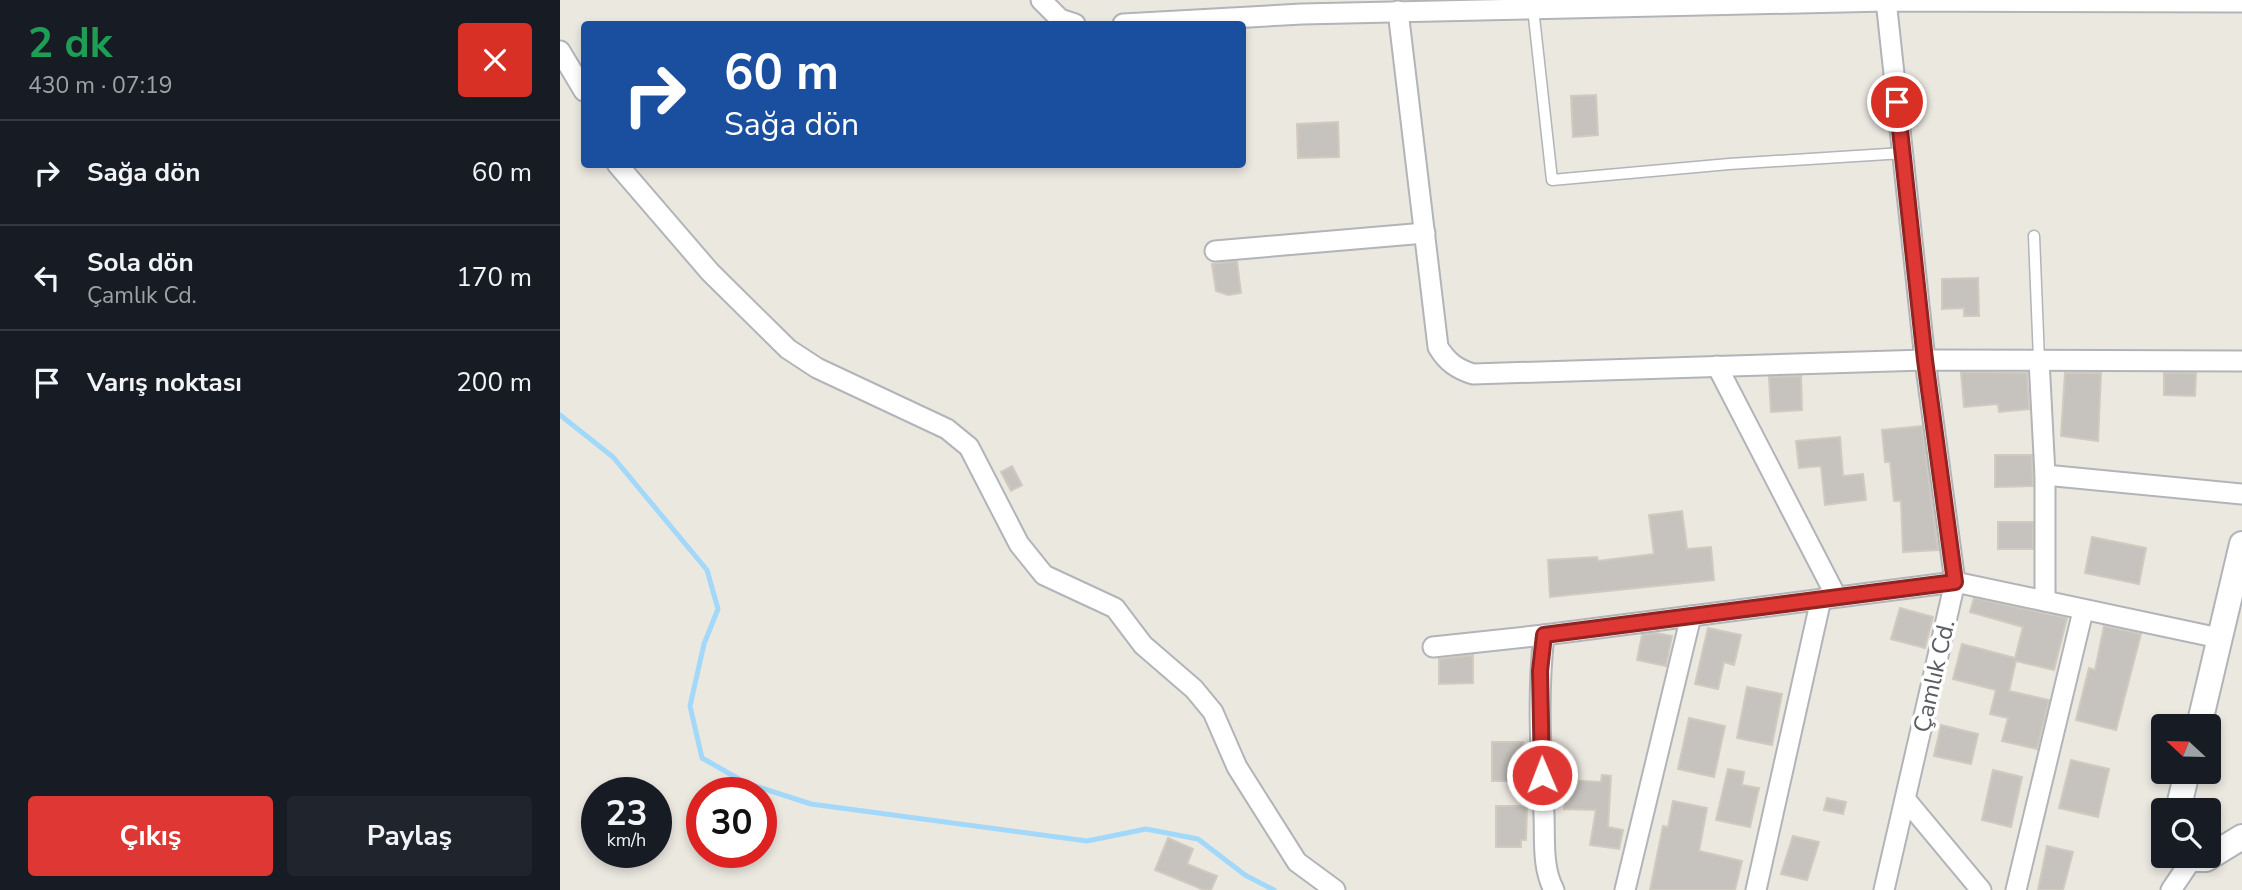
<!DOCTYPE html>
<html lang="tr">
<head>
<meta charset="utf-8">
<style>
  :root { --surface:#171b24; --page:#20242c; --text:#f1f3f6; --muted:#9ea1a6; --line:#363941; --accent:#df3733 }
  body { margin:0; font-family:"Nunito Sans",sans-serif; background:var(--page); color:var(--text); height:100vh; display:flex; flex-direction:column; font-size:26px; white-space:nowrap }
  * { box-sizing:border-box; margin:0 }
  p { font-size:23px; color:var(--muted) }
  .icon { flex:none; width:38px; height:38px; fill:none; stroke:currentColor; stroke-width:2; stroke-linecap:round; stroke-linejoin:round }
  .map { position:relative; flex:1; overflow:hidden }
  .drawer { display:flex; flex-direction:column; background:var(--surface); width:560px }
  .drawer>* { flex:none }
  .top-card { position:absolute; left:21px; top:21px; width:665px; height:147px; border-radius:7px; box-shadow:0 4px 10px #0003; background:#1a4fa0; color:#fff; overflow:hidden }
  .needle { width:46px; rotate:292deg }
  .fabs { position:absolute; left:1591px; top:714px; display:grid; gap:14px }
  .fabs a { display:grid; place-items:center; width:70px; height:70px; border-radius:7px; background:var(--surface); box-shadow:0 4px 10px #0003; font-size:35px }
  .speed { position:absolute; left:21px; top:777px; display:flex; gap:14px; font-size:35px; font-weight:700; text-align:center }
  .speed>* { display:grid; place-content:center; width:91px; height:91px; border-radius:50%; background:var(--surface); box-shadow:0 4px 10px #0003; line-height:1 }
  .speed small { font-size:18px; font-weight:400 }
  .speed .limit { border:10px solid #d22; background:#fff; color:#111 }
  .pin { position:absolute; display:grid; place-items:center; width:60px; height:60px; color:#fff; margin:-30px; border:4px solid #fff; border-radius:50%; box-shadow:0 2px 7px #0007 }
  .me { position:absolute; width:77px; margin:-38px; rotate:359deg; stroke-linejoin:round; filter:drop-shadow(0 0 5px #0008) }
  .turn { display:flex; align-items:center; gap:24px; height:147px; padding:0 28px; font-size:32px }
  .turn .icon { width:91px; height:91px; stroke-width:2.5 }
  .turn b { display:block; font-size:49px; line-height:60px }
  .round { display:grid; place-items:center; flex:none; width:74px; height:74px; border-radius:7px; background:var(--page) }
  .overview { display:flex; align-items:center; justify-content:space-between; height:119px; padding:0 28px }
  h1 { font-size:42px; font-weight:700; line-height:52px; color:#1e9e55 }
  .button { display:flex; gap:14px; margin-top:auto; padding:14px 28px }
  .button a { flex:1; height:80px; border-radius:7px; background:var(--accent); color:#fff; font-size:28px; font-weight:700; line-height:80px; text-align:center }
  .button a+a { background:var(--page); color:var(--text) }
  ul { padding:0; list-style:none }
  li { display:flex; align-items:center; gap:21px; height:105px; padding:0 28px; border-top:2px solid var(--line) }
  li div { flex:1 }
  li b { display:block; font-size:26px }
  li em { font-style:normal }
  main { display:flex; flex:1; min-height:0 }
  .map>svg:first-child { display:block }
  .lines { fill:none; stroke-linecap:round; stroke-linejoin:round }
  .stream { stroke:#a2d8fa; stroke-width:5 }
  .building { fill:#c6c3be; stroke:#d0cabf; stroke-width:2 }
  .service-casing { stroke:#b1b4b8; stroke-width:13 }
  .minor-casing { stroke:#b1b4b8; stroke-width:23 }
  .tertiary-casing { stroke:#b1b4b8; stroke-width:28 }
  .service { stroke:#fff; stroke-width:10 }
  .minor { stroke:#fff; stroke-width:19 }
  .tertiary { stroke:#fff; stroke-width:24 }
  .route-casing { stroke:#912421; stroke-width:18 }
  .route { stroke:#df3733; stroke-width:12 }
  .labels { text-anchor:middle; stroke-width:7; stroke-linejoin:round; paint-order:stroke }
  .street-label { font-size:24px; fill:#595d61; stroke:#fff }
</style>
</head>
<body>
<main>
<section class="drawer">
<div class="overview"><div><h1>2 dk</h1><p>430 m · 07:19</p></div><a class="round" style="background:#d93025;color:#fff"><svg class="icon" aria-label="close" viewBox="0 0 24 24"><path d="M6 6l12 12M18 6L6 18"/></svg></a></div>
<ul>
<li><svg class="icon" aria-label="right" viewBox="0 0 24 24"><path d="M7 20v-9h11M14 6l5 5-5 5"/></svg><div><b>Sağa dön</b></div><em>60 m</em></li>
<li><svg class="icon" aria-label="left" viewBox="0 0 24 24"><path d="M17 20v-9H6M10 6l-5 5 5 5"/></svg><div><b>Sola dön</b><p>Çamlık Cd.</p></div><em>170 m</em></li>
<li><svg class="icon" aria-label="arrive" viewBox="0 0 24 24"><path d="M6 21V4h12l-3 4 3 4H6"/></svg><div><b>Varış noktası</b></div><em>200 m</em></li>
</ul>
<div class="button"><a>Çıkış</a><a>Paylaş</a></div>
</section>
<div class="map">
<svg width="1682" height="890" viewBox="0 0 1682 890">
  <rect width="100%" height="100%" fill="#ebe8e0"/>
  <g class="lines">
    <polyline class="stream" points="0,415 53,457 147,570 158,609 144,644 130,706 142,758 186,783 251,804 527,841 586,829 638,839 685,875 714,890"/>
  </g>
  <g class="building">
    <polygon points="1036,95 1038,135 1013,137 1011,96"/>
    <polygon points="778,122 779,157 738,158 737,124"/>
    <polygon points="677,261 681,293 668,295 656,291 652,264"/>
    <polygon points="1418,278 1419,316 1404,316 1404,308 1382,309 1382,279"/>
    <polygon points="1401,372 1467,373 1469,409 1439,412 1438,404 1404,407"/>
    <polygon points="1505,373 1541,373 1538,441 1501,436"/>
    <polygon points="1604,373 1636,373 1635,396 1604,395"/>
    <polygon points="1241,376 1242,410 1211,412 1209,377"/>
    <polygon points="1362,426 1378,550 1343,552 1341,501 1334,501 1330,462 1325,462 1322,430"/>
    <polygon points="1280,437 1283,476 1303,474 1306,500 1265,505 1261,466 1239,468 1236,441"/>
    <polygon points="1435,455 1472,455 1473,486 1435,487"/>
    <polygon points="452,466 462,485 451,491 441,472"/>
    <polygon points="1122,511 1127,549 1151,547 1154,580 990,597 988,560 1037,557 1038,561 1094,554 1089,515"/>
    <rect x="1438" y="522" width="35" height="27"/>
    <polygon points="1532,537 1586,548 1579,584 1525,573"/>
    <polygon points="1414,598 1507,618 1494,670 1456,661 1449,691 1489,700 1477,749 1442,741 1448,718 1430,714 1436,690 1393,679 1402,644 1455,658 1463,627 1410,612"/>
    <polygon points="1340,608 1373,617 1365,648 1331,639"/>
    <polygon points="1544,626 1581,634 1556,730 1516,720 1529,668 1535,670"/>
    <polygon points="1148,628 1181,635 1174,665 1164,662 1158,689 1135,684"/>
    <polygon points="1096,633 1112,636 1106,666 1077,660 1082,635"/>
    <polygon points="913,655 913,683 879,684 879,659"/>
    <polygon points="1187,687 1222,694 1212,745 1177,738"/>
    <polygon points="1129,718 1165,726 1154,777 1118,769"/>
    <polygon points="1381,725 1418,734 1411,764 1374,756"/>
    <polygon points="932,742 963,742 964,781 932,781"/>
    <polygon points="1511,760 1549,769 1538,817 1499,808"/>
    <polygon points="1168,769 1184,772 1182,785 1199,788 1190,827 1156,820"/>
    <polygon points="1433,770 1462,777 1451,827 1422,820"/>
    <polygon points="1042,775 1051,776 1048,827 1063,830 1059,849 1030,845 1036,810 1004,809 1006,780 1041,782"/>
    <polygon points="1267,798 1286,802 1283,814 1264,810"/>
    <polygon points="1113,801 1147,808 1139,851 1182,861 1175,890 1090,890 1103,826 1108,827"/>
    <polygon points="936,806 967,806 966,840 961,840 961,847 936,847"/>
    <polygon points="1233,836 1259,842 1247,880 1221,874"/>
    <polygon points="608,838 633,849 627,864 657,876 651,890 644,890 595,870"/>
    <polygon points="1487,846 1513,852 1503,890 1478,890"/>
  </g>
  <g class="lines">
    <defs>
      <g id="service">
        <polyline points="973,8 992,180 1169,164 1343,153"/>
        <polyline points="1474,236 1479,360"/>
      </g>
      <g id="minor">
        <polyline points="481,0 500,19 515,24"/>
        <path d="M 838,11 L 878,347 C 887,362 897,369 913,374 L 1365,360 L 1682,361"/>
        <polyline points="563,24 742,14 1326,1 1682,2"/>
        <polyline points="0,51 24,91"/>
        <polyline points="57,164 150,272 228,349 257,368 387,429 409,447 459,544 484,575 555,608 583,645 634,689 653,712 677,767 737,862 775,890"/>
        <polyline points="655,251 865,233"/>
        <polyline points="1479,360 1485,475 1485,601"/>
        <polyline points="1157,366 1276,596"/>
        <polyline points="1485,475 1682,494"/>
        <polyline points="873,647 984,635"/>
        <polyline points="1346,800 1421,890"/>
        <path d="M 994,890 C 982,868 985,839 984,815 C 981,755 977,695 984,635 L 1395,582 L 1659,638"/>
        <polyline points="1065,890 1131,616"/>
        <polyline points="1196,890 1261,599"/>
        <polyline points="1324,890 1395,582 1365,360 1326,0"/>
        <polyline points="1456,890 1523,611"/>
        <polyline points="1611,890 1632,859"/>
      </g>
      <g id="tertiary">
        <polyline points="1639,726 1682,544"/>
        <polyline points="1618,810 1627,772"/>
        <polyline points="1628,856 1632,859 1646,859 1682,837"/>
      </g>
    </defs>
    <use href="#service" class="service-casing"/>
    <use href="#minor" class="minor-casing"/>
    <use href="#tertiary" class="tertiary-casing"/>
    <use href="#service" class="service"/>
    <use href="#minor" class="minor"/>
    <use href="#tertiary" class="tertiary"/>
  </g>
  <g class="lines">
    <defs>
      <polyline id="route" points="982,775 980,671 984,635 1395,582 1365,360 1337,102"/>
    </defs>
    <use href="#route" class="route-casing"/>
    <use href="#route" class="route"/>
  </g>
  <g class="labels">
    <g class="street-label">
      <text transform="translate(1374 676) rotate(-77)" y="8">Çamlık Cd.</text>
    </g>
  </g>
</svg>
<div class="fabs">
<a><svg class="needle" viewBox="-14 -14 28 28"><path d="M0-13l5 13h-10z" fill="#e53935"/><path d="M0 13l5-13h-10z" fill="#9ea1a6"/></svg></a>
<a><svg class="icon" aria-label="search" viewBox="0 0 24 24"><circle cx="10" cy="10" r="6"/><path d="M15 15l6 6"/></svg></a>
</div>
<div class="speed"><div>23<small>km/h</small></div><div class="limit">30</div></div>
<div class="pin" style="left:1337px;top:102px;background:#d93025"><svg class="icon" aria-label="arrive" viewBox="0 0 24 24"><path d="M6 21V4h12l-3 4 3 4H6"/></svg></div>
<svg class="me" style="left:982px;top:775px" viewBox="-20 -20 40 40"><circle r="17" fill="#df3733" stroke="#fff" stroke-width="3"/><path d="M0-11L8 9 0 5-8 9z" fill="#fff"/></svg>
<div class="top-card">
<div class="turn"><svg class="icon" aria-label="right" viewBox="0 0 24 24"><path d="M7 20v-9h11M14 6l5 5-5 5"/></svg><div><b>60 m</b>Sağa dön</div></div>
</div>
</div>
</main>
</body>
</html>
